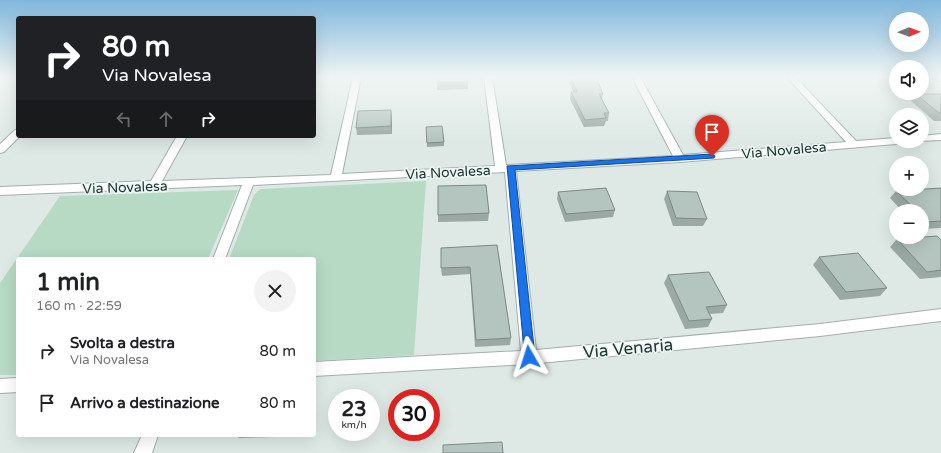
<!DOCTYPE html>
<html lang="it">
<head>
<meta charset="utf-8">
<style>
  :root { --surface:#fff; --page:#f2f2f2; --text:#202124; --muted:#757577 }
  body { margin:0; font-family:"Varela Round",sans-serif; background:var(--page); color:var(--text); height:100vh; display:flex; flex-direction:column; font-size:15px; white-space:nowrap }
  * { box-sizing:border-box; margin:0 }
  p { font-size:13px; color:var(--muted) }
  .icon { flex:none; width:22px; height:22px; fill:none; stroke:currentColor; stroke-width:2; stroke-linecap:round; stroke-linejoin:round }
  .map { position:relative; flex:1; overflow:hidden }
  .drawer { position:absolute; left:16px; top:257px; width:300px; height:180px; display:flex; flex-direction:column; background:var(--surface); border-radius:4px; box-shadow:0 4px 16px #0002 }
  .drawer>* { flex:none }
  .top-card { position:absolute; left:16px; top:16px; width:300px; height:122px; border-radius:4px; box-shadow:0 4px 16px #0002; background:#202124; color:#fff; overflow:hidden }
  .needle { width:26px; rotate:89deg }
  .buttons { position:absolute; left:889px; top:12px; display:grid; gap:8px }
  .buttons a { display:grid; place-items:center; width:40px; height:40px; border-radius:50%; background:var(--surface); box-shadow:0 4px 16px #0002; font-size:20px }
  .speed { position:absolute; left:328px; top:389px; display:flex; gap:8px; font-size:20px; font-weight:700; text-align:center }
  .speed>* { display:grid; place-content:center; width:52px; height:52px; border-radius:50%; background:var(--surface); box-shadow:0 4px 16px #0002; line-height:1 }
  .speed small { font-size:10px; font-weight:400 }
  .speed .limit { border:6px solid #d22; background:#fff; color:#111 }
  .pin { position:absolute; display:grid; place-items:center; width:34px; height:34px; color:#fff; margin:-41px -17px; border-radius:50% 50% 50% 0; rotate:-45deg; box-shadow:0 0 4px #0007 }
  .pin .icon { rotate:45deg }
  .me { position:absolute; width:44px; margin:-22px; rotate:354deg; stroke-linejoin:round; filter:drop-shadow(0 0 3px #0008) }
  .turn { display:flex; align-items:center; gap:14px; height:84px; padding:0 20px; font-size:18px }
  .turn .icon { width:52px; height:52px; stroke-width:2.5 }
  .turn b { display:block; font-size:28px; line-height:34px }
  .lanes { display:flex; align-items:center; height:38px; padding:0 20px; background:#0003; justify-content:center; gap:20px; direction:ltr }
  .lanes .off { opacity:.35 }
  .round { display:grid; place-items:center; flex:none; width:42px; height:42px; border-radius:21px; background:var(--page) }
  .headline { display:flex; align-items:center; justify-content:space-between; height:68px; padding:0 20px }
  h1 { font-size:24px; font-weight:800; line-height:30px }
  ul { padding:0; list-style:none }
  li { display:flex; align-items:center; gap:12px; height:52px; padding:0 20px }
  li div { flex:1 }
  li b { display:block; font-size:15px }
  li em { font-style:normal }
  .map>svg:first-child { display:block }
  .green { fill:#b7dac4 }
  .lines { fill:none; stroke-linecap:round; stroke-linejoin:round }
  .street-casing { stroke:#a1b0ac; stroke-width:2 }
  .street { fill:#fff; fill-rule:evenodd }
  .wall { fill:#9ba9a4 }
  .shaded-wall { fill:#7e8986 }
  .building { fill:#b4c4bf; stroke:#7e8986 }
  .route { fill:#1a73e8; stroke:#114b97 }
  .labels { text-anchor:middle; stroke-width:3.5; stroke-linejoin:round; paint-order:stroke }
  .street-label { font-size:14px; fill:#203834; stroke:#eef6f3 }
  .near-street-label { font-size:17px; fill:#203834; stroke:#eef6f3 }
</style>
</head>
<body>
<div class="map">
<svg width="941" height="453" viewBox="0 0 941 453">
  <rect width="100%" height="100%" fill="#dee9e5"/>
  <g class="green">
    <polygon points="426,181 414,355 314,361 314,259 229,259 254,195 260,189"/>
    <polygon points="238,190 208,259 18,259 18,375 0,375 0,283 60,196"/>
  </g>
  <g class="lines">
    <defs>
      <g id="street">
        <polygon points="353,77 361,77 342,174 495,166 484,77 492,77 506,165 673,156 632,77 640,77 683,155 846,142 787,77 795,77 856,141 896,138 896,141 901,141 896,144 680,162 516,171 536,350 820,324 941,309 941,321 820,336 529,364 314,376 314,362 521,351 505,172 253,185 225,259 213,259 242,185 0,195 0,187 151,181 177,136 187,136 162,181 331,175"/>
        <polygon points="935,77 941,77 941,81"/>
        <polygon points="18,129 18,136 20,136 4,152 0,153 0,144 15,130"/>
        <polygon points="941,134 941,140 918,141 922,141 922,136"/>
        <polygon points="18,378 18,392 0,393 0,379"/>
        <polygon points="142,435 158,435 152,453 134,453"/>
      </g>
    </defs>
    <use href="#street" class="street-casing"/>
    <use href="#street" class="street"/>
  </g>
  <g class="wall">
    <polygon points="468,77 468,89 437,90 437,82"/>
    <polygon points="567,77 596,77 603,94 602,99 609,113 608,121 606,121 604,126 584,127 570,99 571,92 573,92"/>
    <polygon points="916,94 941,94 941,121 934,121 911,101"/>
    <polygon points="392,117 392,134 357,135 356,128"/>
    <polygon points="426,127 444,142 444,146 427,147"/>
    <polygon points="941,188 941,228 922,229 922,211 902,211 890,198 896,191"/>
    <polygon points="667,191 707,219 703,226 673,226 664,199"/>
    <polygon points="558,192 615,210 613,217 565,222 557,199"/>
    <polygon points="489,213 488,221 438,222 438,215"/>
    <polygon points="897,239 941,240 941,277 920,279 890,247"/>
    <polygon points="497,245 511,338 510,345 475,347 470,274 442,276 441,268"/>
    <polygon points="819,257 887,288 880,296 840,300 813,265"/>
    <polygon points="668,275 727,305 723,313 710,314 712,319 708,327 685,329 664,283"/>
    <polygon points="236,435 277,435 277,437 239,438"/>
  </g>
  <polygon class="shaded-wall" points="391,110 392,117 392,134 391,126"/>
  <g class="building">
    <rect x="437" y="77" width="31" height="5"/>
    <polygon points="571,77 596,77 603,94 599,94 609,113 604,113 606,118 585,120 571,92 577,92"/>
    <polygon points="916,94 941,94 941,113 939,113"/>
    <polygon points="391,110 391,126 356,128 358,111"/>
    <polygon points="442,126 444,142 427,143 426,127"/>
    <polygon points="486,185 489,213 438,215 438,186"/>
    <polygon points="606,188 615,210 566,214 558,192"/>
    <polygon points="941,188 941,221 927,222 922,216 922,211 917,211 896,191"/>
    <polygon points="667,191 697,192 707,219 676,218"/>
    <polygon points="937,236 941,240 941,270 927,272 897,239"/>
    <polygon points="497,245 511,338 476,340 470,267 441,268 441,248"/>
    <polygon points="858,253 887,288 846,292 819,257"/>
    <polygon points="709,272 727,305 706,307 712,319 689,321 668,275"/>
    <polygon points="502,442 503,453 443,453 443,445"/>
  </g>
  <linearGradient id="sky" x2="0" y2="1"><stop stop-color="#81b7dd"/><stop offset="0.55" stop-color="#f0f5f3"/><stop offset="1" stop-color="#f0f5f3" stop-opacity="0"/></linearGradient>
  <rect width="941" height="140" fill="url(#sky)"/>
  <polygon class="route" points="712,154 715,156 714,158 515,170 535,357 533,361 529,362 525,361 507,166"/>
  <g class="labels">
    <g class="street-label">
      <text transform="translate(784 150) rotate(-5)" y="5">Via Novalesa</text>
      <text transform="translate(448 172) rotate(-3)" y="5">Via Novalesa</text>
      <text transform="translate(125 187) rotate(-2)" y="5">Via Novalesa</text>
    </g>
    <g class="near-street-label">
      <text transform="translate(628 348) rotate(-5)" y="6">Via Venaria</text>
    </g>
  </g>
</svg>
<div class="buttons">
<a><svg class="needle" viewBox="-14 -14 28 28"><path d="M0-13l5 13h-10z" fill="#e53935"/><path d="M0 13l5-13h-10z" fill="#757577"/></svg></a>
<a><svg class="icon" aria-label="sound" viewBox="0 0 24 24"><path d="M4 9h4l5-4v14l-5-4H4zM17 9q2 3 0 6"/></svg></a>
<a><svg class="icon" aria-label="layers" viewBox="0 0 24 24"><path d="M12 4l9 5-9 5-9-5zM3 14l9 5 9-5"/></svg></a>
<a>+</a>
<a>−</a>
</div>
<div class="speed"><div>23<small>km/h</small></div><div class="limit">30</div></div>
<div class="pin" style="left:712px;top:156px;background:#d93025"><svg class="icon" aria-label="arrive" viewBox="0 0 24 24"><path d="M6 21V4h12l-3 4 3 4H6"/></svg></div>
<svg class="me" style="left:529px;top:357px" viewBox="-20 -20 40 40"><path d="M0-17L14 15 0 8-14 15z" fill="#1a73e8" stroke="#fff" stroke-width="4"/></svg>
<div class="top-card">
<div class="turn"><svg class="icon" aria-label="right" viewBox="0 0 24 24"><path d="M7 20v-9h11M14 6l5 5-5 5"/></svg><div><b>80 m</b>Via Novalesa</div></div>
<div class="lanes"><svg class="icon off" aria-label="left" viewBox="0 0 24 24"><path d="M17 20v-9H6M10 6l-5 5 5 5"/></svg><svg class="icon off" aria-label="ahead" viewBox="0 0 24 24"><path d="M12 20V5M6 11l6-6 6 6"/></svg><svg class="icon" aria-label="right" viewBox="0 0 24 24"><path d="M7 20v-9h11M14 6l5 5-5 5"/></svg></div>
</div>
<section class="drawer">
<div class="headline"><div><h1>1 min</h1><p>160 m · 22:59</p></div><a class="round"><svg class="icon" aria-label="close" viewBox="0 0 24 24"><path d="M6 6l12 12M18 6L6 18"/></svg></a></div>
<ul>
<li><svg class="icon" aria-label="right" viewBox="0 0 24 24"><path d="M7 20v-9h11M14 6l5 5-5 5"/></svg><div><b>Svolta a destra</b><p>Via Novalesa</p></div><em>80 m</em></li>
<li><svg class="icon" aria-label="arrive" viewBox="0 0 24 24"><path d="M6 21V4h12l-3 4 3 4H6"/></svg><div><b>Arrivo a destinazione</b></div><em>80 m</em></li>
</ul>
</section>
</div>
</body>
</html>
